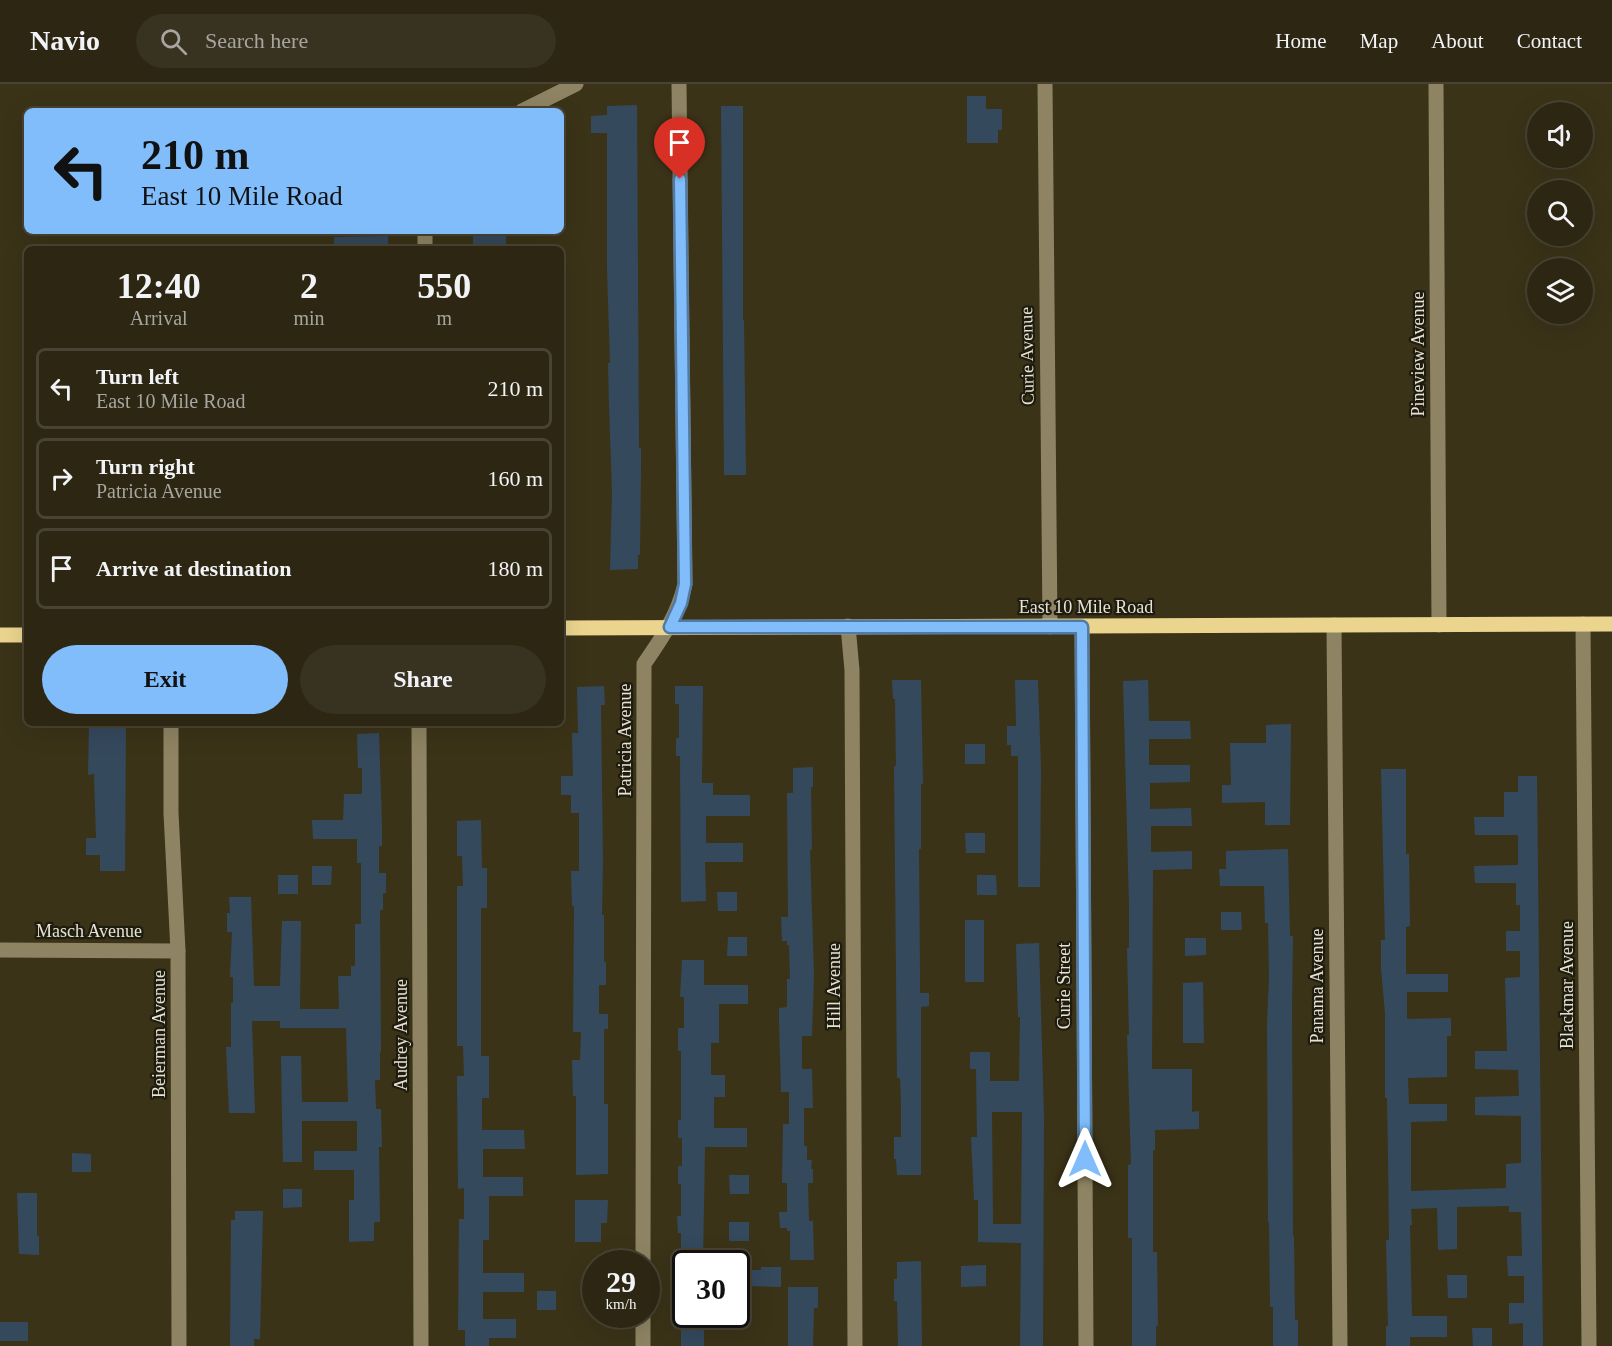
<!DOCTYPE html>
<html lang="en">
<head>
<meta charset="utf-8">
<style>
  :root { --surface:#2c2612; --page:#383220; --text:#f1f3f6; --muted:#a6a59f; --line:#484332; --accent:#80bdfa }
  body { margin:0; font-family:Georgia,serif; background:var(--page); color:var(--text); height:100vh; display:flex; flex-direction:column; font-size:22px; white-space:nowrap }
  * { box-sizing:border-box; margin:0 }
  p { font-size:20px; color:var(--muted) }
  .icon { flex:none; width:33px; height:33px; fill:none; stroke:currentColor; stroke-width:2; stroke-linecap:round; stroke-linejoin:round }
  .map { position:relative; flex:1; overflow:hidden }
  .panel { position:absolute; left:24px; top:162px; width:540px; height:480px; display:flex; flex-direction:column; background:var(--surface); border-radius:9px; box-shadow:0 6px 24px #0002,0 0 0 2px var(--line) }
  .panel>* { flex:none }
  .top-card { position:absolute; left:24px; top:24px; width:540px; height:126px; border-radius:9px; box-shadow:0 6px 24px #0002,0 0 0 2px var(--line); background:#80bdfa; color:#111; overflow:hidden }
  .tools { position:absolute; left:1527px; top:18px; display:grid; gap:12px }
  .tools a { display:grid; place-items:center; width:66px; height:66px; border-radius:50%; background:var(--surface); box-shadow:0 6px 24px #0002,0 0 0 2px var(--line); font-size:30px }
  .speed { position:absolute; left:582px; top:1166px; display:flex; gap:12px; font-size:30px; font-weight:700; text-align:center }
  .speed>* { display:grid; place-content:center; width:78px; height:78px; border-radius:50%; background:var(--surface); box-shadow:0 6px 24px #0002,0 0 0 2px var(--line); line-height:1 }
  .speed small { font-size:15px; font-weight:400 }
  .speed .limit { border:3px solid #111; border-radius:9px; background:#fff; color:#111 }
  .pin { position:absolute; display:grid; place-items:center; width:51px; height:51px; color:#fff; margin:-62px -26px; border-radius:50% 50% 50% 0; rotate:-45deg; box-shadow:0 0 6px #0007 }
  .pin .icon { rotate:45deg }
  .me { position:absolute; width:66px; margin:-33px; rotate:0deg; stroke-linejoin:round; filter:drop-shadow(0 0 4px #0008) }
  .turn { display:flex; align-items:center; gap:21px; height:126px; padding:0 18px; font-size:27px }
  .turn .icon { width:78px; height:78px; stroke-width:2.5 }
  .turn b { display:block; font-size:42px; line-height:51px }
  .eta { display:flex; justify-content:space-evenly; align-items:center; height:102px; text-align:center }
  .eta b { font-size:36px; font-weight:700; line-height:42px }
  .button { display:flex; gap:12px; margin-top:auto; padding:12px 18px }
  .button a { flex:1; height:69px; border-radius:36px; background:var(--accent); color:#111; font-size:24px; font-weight:700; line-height:69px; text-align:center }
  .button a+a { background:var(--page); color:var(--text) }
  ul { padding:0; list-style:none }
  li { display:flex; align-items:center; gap:18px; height:81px; margin:0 12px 9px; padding:0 6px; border:3px solid var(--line); border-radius:9px }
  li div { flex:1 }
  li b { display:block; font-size:22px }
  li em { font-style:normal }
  header { display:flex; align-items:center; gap:36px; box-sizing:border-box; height:84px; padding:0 30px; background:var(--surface); border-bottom:2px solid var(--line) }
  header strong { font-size:28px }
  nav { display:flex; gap:33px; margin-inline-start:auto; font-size:21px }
  .search { width:420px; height:54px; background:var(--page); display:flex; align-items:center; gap:15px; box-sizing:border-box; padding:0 21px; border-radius:33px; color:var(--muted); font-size:22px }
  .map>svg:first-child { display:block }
  .building { fill:#35495d; fill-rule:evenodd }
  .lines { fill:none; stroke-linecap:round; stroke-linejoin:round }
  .minor { stroke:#8e8463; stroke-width:15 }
  .major { stroke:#ead48e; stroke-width:15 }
  .route-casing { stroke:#537ba2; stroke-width:15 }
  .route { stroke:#80bdfa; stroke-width:10 }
  .labels { text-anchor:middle; stroke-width:4.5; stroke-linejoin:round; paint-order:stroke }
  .street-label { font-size:18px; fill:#e7e2d2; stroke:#1e1b0f }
</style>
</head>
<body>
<header>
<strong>Navio</strong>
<div class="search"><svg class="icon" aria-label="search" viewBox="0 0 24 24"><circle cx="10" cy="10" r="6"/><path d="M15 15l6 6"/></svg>Search here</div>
<nav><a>Home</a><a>Map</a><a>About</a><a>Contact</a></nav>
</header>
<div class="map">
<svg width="1612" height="1262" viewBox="0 0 1612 1262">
  <rect width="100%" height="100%" fill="#3b3318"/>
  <g class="building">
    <polygon points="967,12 986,12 986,25 1002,25 1002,46 998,46 998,59 967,59"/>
    <polygon points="637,21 639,364 641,364 641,385 640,471 638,471 638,485 610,486 612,408 609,322 608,279 610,279 607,186 607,49 591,49 591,32 607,31 607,22"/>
    <polygon points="721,22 743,22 743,236 744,236 746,391 724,391"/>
    <rect x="473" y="151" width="33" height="14"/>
    <polygon points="388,152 388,165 334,165 334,153"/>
    <polygon points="892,596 921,596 923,700 921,700 921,765 919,765 920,893 920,909 929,909 929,922 921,923 921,1091 897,1091 896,1075 894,1075 894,1053 901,1053 901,1020 900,994 897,994 894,682 896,682 895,615 893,615"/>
    <polygon points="1015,596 1038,596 1041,684 1040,803 1018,803 1018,672 1011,672 1011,661 1007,661 1007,642 1016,642"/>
    <polygon points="1148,596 1149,637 1190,637 1191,655 1149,655 1149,681 1190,681 1190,698 1150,699 1150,725 1191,724 1192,742 1151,742 1151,768 1192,767 1192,785 1153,786 1152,985 1192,985 1192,1028 1199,1027 1199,1045 1155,1046 1155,1066 1153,1066 1153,1168 1157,1168 1158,1242 1156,1242 1156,1262 1132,1262 1132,1154 1128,1154 1128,1081 1131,1080 1127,951 1129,951 1127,864 1129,864 1129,820 1123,597"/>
    <polygon points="604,602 605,621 601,621 603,777 602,831 604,831 604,878 606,878 606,901 599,901 599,930 608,930 608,945 604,945 604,1020 608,1020 608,1090 576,1091 576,1012 573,1012 572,976 580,976 581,948 573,948 574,822 572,822 571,787 579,787 579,729 571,729 571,711 561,711 561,692 573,692 572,649 578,649 577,603"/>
    <polygon points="675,602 703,602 702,699 713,699 713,711 750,711 750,732 706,732 706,759 743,759 743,778 705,778 706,817 681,818 680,672 676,672 676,654 679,654 679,620 675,620"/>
    <polygon points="89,639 126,639 125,787 100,787 100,771 86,771 86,754 96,754 94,690 88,691"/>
    <polygon points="1291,640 1290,741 1265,741 1265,718 1222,719 1222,701 1231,701 1230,659 1266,659 1266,641"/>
    <polygon points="379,649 382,743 382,762 379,762 379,789 386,789 386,809 383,809 383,826 380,826 381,968 380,968 380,996 375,996 376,1025 381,1025 382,1063 379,1063 380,1138 374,1138 374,1157 349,1158 349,1116 354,1116 354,1086 314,1086 314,1067 357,1067 357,1037 302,1037 302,1078 283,1078 282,1034 281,972 301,972 302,1018 348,1018 346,944 280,944 280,937 252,937 255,1029 229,1029 226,963 231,963 231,919 233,919 233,893 230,893 232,848 227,848 227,829 230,829 229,813 251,813 254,902 280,902 282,837 301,837 300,925 339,925 338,892 351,892 351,882 355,882 355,840 361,840 361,779 357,779 357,755 313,755 312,736 343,736 344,710 362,710 362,684 358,684 357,650"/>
    <rect x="965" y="660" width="20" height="20"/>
    <polygon points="813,683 813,703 811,703 812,766 810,766 814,890 812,952 802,952 802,985 812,985 813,1024 804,1024 804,1062 807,1062 807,1076 812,1076 811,1085 813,1085 813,1099 808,1099 809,1137 813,1137 814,1176 790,1176 790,1147 787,1147 787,1144 780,1144 779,1128 787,1128 787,1099 782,1099 783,1040 789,1040 789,1008 781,1008 779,937 779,924 787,923 787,895 790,895 789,861 787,861 787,857 782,857 781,833 788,833 787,709 793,709 793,684"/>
    <polygon points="1381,685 1406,685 1406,770 1409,770 1410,842 1406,843 1406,890 1448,890 1448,908 1407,908 1407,935 1451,934 1451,952 1447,952 1447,993 1408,994 1409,1020 1447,1020 1447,1037 1411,1038 1411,1107 1506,1104 1506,1080 1521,1079 1521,1032 1475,1031 1475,1013 1519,1012 1518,986 1475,985 1475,967 1507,967 1505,894 1520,893 1520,867 1506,867 1506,847 1520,847 1520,821 1516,821 1516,799 1475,799 1474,782 1518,781 1518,751 1475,751 1474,733 1504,733 1504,708 1518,708 1518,692 1537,692 1543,1262 1523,1262 1523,1239 1509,1240 1509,1219 1524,1219 1524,1192 1508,1192 1507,1172 1522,1172 1521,1128 1509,1128 1509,1122 1457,1123 1457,1165 1438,1166 1437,1124 1411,1125 1412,1141 1410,1141 1412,1232 1447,1232 1447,1253 1410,1253 1410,1262 1386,1262 1386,1242 1388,1242 1386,1156 1389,1156 1388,1071 1387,1014 1385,1014 1385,929 1381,885 1381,856 1385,856"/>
    <polygon points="481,736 482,784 487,784 487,824 481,824 481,972 489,972 489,1014 482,1014 482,1046 524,1046 525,1065 483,1065 483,1093 523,1093 523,1112 489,1112 489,1156 483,1156 483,1189 524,1189 524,1208 483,1208 483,1235 516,1235 516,1254 489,1254 489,1262 465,1262 465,1246 458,1246 459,1135 464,1135 464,1104 458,1105 457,992 464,992 463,962 457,962 457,802 463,802 462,772 457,772 457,737"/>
    <polygon points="965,749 985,749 985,769 966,769"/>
    <polygon points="1288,765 1290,852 1293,852 1292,924 1293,1152 1294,1152 1295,1236 1298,1236 1298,1262 1273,1262 1273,1223 1270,1223 1269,1138 1268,1138 1267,938 1269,895 1268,839 1265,839 1264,802 1220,802 1219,785 1226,785 1226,767"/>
    <polygon points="312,782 332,782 331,801 312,801"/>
    <rect x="278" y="791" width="20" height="19"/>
    <polygon points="977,791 996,791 997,811 977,811"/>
    <polygon points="717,808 737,808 737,827 718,827"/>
    <polygon points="1221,828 1241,828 1242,846 1221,846"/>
    <rect x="965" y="836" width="19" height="62"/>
    <polygon points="728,853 747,853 747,872 727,872"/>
    <polygon points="1185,854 1206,854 1206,871 1185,872"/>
    <path d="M 1039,859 L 1044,1033 L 1043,1262 L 1020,1262 L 1021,1159 L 978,1158 L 978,1116 L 974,1116 L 971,1053 L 977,1053 L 976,985 L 970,985 L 970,968 L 990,968 L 990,997 L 1019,997 L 1020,933 L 1018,933 L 1016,860 ZM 992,1028 L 1022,1028 L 1021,1140 L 993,1140 Z"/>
    <polygon points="682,876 704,876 704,901 748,901 748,920 719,920 719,959 711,959 711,991 725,991 725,1013 714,1013 714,1044 747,1044 747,1063 705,1063 703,1179 681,1179 681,1149 678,1149 677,1132 681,1132 681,1100 678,1100 678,1082 682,1082 682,1054 678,1054 678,1036 681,1036 681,967 678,967 678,944 684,944 684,913 680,913"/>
    <polygon points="1203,898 1204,959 1183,959 1183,899"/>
    <polygon points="72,1069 91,1070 91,1088 72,1088"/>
    <polygon points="729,1091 749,1091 749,1110 730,1110"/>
    <polygon points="283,1105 302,1105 302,1123 283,1124"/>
    <polygon points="17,1109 37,1109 37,1152 39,1152 39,1171 19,1170"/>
    <polygon points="575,1116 608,1116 607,1139 601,1139 601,1158 575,1158"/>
    <polygon points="235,1127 263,1127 260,1255 254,1255 254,1262 230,1262 231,1136 235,1136"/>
    <rect x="729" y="1138" width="20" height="19"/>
    <polygon points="921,1177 922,1262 898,1262 897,1217 894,1217 894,1195 897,1195 897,1178"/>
    <polygon points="986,1181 986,1202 961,1203 961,1182"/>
    <polygon points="761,1183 781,1183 781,1203 750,1202 750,1206 736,1206 736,1186 761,1186"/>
    <polygon points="1447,1191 1467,1191 1467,1214 1448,1214"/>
    <polygon points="788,1203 818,1203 818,1224 814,1224 813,1262 788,1262"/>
    <rect x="537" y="1207" width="19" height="19"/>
    <polygon points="677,1230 704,1230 704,1262 681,1262 681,1243 677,1243"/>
    <rect x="0" y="1238" width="28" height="19"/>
    <polygon points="1472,1244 1492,1244 1492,1262 1473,1262"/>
  </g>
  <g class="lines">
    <g class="minor">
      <polyline points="1045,0 1050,543"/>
      <polyline points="1436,0 1439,541"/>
      <polyline points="522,27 576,0"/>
      <polyline points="425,147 425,165"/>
      <polyline points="1583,540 1589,1262"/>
      <polyline points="1334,541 1340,1262"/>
      <polyline points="848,542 852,586 855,1262"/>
      <polyline points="1082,543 1086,1262"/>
      <polyline points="171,639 171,729 178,867 179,1262"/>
      <polyline points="419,639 421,1262"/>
      <polyline points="0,866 178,867"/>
      <path d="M 643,1179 L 644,580 C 662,554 678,531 685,500 L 679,0"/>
      <polyline points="643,1262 643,1230"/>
    </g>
    <g class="major">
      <polyline points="561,544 1612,540"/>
      <polyline points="0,551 27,551"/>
    </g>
  </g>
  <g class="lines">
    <defs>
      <polyline id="route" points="680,95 685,500 681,519 670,543 1082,543 1085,1075"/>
    </defs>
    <use href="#route" class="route-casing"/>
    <use href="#route" class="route"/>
  </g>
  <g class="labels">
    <g class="street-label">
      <text transform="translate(1418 270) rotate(-90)" y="6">Pineview Avenue</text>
      <text transform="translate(1027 272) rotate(-91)" y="6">Curie Avenue</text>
      <text x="1086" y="529">East 10 Mile Road</text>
      <text transform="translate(625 656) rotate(-90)" y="6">Patricia Avenue</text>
      <text x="89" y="853">Masch Avenue</text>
      <text transform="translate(1567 901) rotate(-90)" y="6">Blackmar Avenue</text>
      <text transform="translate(834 902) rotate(-90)" y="6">Hill Avenue</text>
      <text transform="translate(1064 902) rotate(-90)" y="6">Curie Street</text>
      <text transform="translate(1317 902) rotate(-90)" y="6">Panama Avenue</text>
      <text transform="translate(159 950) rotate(-90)" y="6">Beierman Avenue</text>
      <text transform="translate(401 951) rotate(-90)" y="6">Audrey Avenue</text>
    </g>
  </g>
</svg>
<div class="tools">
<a><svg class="icon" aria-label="sound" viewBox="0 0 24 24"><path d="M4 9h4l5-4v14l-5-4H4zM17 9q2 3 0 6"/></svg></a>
<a><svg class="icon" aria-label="search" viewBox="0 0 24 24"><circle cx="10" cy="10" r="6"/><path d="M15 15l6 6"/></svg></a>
<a><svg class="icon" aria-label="layers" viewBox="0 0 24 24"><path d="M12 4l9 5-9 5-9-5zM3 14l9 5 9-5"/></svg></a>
</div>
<div class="speed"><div>29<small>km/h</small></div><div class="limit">30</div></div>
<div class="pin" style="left:680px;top:95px;background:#d93025"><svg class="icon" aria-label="arrive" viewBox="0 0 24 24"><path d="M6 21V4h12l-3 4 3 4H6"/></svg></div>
<svg class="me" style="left:1085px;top:1075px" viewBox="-20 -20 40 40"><path d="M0-17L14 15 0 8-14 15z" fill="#80bdfa" stroke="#fff" stroke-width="4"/></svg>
<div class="top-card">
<div class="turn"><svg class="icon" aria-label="left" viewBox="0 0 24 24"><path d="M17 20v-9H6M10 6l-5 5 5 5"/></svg><div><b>210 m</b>East 10 Mile Road</div></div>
</div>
<section class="panel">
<div class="eta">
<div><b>12:40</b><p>Arrival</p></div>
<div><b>2</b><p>min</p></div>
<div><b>550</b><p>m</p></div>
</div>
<ul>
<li><svg class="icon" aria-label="left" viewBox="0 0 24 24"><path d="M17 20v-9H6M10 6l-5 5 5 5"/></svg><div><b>Turn left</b><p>East 10 Mile Road</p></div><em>210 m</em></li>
<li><svg class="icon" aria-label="right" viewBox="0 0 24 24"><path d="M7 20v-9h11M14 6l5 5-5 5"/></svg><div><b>Turn right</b><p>Patricia Avenue</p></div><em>160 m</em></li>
<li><svg class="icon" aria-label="arrive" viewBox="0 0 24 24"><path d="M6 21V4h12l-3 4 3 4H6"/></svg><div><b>Arrive at destination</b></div><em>180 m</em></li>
</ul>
<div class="button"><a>Exit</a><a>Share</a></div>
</section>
</div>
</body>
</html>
